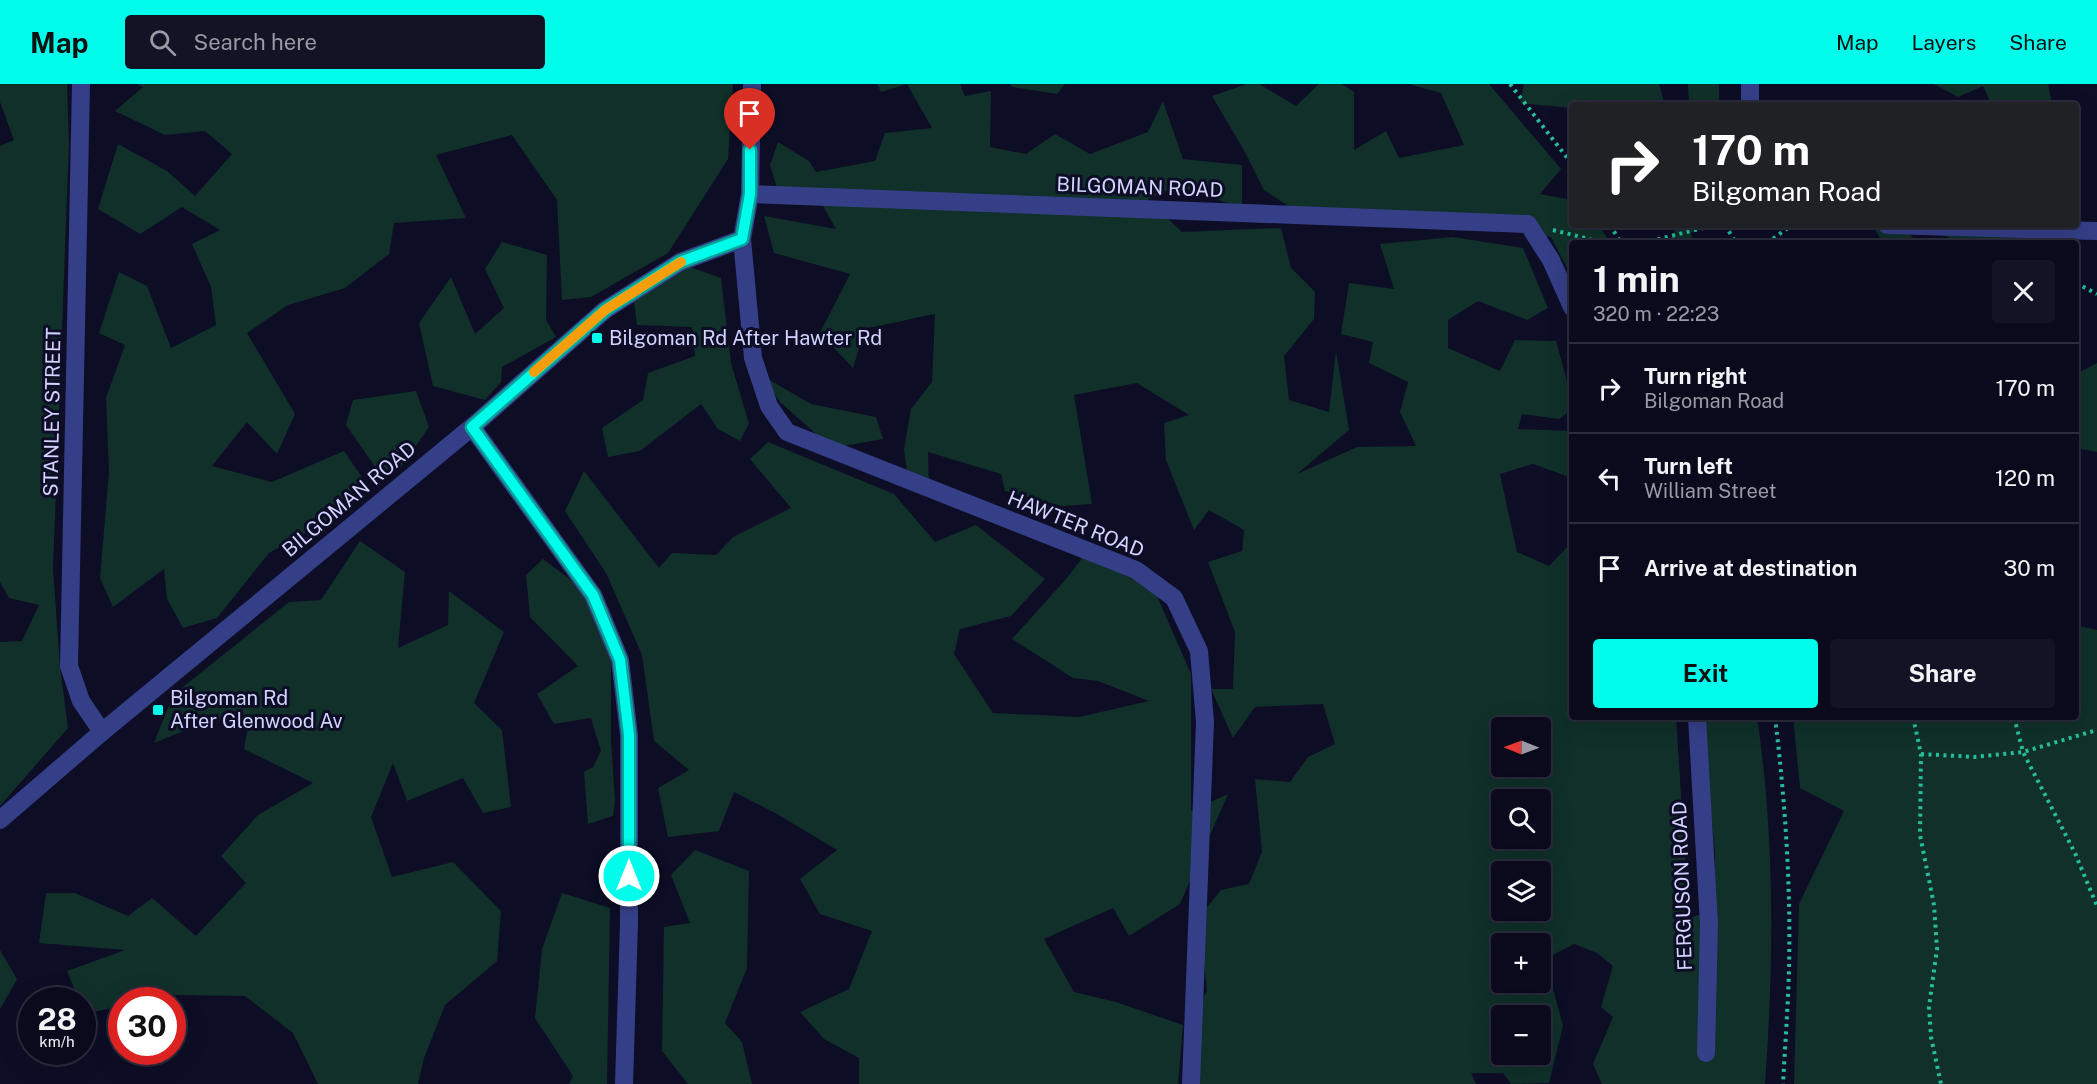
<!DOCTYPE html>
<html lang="en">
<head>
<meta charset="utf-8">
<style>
  :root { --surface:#0a0a1c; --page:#131325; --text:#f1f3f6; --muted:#999aa3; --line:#2a2b3b; --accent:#00fdec }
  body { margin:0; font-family:"Public Sans",sans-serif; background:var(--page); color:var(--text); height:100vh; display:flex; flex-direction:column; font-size:22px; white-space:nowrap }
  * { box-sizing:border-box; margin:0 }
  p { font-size:20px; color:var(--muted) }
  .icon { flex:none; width:33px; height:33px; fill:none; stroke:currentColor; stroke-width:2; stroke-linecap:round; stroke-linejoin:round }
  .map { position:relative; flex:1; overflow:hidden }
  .side { position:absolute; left:1569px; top:156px; width:510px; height:480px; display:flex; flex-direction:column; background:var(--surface); border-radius:6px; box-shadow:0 6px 24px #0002,0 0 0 2px var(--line) }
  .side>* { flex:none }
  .hud { position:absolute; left:1569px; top:18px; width:510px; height:126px; border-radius:6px; box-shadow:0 6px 24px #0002,0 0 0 2px var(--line); background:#202124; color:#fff; overflow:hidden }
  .needle { width:39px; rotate:271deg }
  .tools { position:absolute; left:1491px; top:633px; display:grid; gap:12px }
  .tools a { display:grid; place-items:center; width:60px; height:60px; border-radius:6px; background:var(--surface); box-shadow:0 6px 24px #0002,0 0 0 2px var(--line); font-size:30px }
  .speed { position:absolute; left:18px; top:903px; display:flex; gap:12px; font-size:30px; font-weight:700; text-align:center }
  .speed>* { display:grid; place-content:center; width:78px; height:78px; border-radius:50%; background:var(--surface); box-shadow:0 6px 24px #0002,0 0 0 2px var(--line); line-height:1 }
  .speed small { font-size:15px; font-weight:400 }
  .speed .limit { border:9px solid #d22; background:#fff; color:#111 }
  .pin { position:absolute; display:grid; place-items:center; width:51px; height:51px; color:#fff; margin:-62px -26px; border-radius:50% 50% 50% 0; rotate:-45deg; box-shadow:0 0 6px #0007 }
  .pin .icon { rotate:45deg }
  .me { position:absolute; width:66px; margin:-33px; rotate:0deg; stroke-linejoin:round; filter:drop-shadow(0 0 4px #0008) }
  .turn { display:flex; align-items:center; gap:21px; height:126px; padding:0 24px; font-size:27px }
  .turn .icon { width:78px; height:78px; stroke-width:2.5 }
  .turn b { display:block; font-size:42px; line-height:51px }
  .round { display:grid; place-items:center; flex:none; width:63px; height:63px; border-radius:6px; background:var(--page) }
  .summary { display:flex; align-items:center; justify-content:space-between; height:102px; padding:0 24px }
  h1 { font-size:36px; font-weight:700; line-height:45px }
  .cta { display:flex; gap:12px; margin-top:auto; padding:12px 24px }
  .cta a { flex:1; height:69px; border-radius:6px; background:var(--accent); color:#111; font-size:24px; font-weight:700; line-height:69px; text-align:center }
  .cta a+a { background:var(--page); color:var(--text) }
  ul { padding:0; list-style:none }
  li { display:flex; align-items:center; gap:18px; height:90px; padding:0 24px; border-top:2px solid var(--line) }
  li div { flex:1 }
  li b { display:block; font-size:22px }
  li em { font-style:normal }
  header { display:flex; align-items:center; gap:36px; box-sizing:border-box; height:84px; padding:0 30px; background:var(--accent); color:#111 }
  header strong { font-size:28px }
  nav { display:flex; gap:33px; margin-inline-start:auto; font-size:21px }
  .search { width:420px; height:54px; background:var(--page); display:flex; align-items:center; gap:15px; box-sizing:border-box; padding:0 21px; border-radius:6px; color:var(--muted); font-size:22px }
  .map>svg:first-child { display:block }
  .green { fill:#103029; fill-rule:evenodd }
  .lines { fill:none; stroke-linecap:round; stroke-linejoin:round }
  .path { stroke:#26bf9c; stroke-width:4; stroke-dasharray:3 4.5; stroke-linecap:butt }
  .minor { stroke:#353f88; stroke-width:18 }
  .route-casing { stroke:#00a499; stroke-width:15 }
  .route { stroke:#00fdec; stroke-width:10 }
  .slow { stroke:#f59e0b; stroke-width:10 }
  .poi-dot { fill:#00fdec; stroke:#0d0d26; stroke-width:2 }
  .labels { text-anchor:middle; stroke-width:6; stroke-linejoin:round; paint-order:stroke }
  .street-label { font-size:20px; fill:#d2d4ff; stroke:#0d0d26 }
  .poi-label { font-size:20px; fill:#d2d4ff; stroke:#0d0d26; text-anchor:start }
</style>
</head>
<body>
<header>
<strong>Map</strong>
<div class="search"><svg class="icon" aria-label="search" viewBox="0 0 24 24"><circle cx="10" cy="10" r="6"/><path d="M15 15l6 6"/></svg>Search here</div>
<nav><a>Map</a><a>Layers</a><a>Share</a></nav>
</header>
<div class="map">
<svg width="2097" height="1000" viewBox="0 0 2097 1000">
  <rect width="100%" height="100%" fill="#0d0d26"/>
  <g class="green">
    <polygon points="0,0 67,0 69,60 53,485 60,583 68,644 0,722 0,558 22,557 39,521 9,514 0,498 0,62 14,56 0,18"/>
    <polygon points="137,0 733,0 728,75 668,169 591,213 562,216 557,116 512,51 436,71 466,134 394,139 389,170 345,204 288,221 247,249 295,330 277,370 247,338 212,382 272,398 344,367 371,406 323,439 269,469 217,534 183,544 167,515 164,485 113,523 100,494 109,388 106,314 125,261 99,249 119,188 147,202 171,264 216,241 211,203 192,160 220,146 182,123 140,150 98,125 118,60 167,87 195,112 232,70 205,47 165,51 115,27 143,3"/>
    <path d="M 877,0 L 960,0 L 965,12 L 991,7 L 990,63 L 1026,70 L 1055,50 L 1090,70 L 1148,48 L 1163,17 L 1183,75 L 1242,81 L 1242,124 L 1177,102 L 1148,115 L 1182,148 L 1281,144 L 1291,184 L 1315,208 L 1314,235 L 1284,272 L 1289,316 L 1329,328 L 1336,267 L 1349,346 L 1297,390 L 1357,363 L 1416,362 L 1400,328 L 1408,298 L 1369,279 L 1373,258 L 1341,250 L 1349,199 L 1394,205 L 1380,160 L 1453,153 L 1523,164 L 1548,224 L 1527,236 L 1478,217 L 1448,236 L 1448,264 L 1500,287 L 1515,256 L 1556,257 L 1572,315 L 1572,325 L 1559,335 L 1522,330 L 1518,345 L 1572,347 L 1572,394 L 1533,380 L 1500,390 L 1517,468 L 1549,482 L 1572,458 L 1572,633 L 1676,633 L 1689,834 L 1714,826 L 1715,768 L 1702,633 L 1757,633 C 1775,753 1774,879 1765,1000 L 1602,1000 L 1593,980 L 1613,933 L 1601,923 L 1613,882 L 1597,869 L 1574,860 L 1545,875 L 1563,942 L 1549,999 L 1511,1000 L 1503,989 L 1471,989 L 1476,1000 L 1196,1000 L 1188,941 L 1207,907 L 1199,833 L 1221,806 L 1249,800 L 1262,768 L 1255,695 L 1290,698 L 1308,673 L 1335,660 L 1323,620 L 1255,623 L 1233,654 L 1211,605 L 1233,605 L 1235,548 L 1208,478 L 1242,467 L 1244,446 L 1209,426 L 1194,446 L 1166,376 L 1164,339 L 1189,331 L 1137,299 L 1074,311 L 1092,420 L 1062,422 L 1005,407 L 1001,390 L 928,368 L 929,404 L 907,387 L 904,365 L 911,325 L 932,298 L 935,230 C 911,234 889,241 865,244 L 853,284 L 820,249 L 850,190 L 774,169 L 764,132 L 836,145 L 823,122 L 778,107 L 770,81 L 778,58 L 809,77 L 816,88 L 875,77 L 885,49 L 932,44 L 907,0 L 881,8 ZM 1502,644 L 1540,644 L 1540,682 L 1502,682 ZM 1502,716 L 1540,716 L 1540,754 L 1502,754 ZM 1502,788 L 1540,788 L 1540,826 L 1502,826 ZM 1502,860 L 1540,860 L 1540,898 L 1502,898 ZM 1502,932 L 1540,932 L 1540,970 L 1502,970 Z"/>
    <polygon points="1010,0 1065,0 1057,10 1012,3"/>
    <polygon points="1247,0 1259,0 1296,22 1319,0 1342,0 1354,8 1354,66 1386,47 1399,74 1464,61 1441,9 1409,0 1489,0 1561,85 1540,110 1572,116 1572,141 1599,141 1610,159 1572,159 1572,194 1551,153 1509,145 1304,132 1264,106 1246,70 1212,12"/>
    <polygon points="1524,0 1659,0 1665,21 1572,21 1572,24 1520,19"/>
    <polygon points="1688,0 1719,0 1719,21 1689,21"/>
    <polygon points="1934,0 2048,0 2052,20 1992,21 1983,2 1958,13"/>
    <polygon points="1665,141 1705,141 1691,149 1694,159 1668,159 1675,146"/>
    <polygon points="1872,141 1903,141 1917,159 1883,159"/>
    <polygon points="1908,141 2034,141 2023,159 1964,158"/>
    <polygon points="502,158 547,171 546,236 556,253 502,283 501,298 485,316 433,302 419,239 451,193 475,250 504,224 485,185"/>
    <polygon points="690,183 721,194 731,279 749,340 740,357 718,345 701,320 640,367 608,373 602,344 643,316 648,289 695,272 692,243 637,241 633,210"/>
    <polygon points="2097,279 2097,368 2076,364 2076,290"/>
    <polygon points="761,291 811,320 876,333 883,355 832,364 780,318"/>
    <polygon points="416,307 429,343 399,386 378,387 346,341 353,316"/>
    <polygon points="768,358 894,410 935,458 976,441 1045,495 1011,532 960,545 954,570 993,629 1079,633 1149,617 1098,597 1073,594 1012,555 1067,494 1092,461 1150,496 1191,590 1191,727 1228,710 1180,820 1129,852 1113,824 1044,855 1074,908 1116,918 1183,941 1178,1000 859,1000 859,974 824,955 800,928 849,905 872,847 820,830 800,795 837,766 777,730 734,708 719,747 668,753 658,704 689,686 654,657 642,571 606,489 565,427 584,387 659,484 672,469 716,471 733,453 791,424 750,375"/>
    <polygon points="360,457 405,488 398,564 448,541 449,507 504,548 474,619 502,646 511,723 483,729 463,694 407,717 393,679 371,733 392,793 453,778 501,827 497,877 445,921 424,974 418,1000 318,1000 293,949 245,912 169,911 144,916 122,916 121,922 84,930 82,916 79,916 67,887 125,866 39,859 46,809 75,809 128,832 152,814 196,852 246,799 221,772 258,731 313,699 244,665 250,630 196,642 154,659 173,611 289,518 321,516"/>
    <polygon points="543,475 587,508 611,578 611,656 615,716 613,732 588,740 584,688 593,683 601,667 591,634 554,640 537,610 578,582 530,533 526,491"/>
    <polygon points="2079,542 2097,546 2097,1000 1794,1000 1799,820 1844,727 1800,704 1793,633 2076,633 2076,544"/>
    <polygon points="695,766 749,787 747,884 725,939 742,958 752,1000 688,1000 662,967 664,843 690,839 671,791"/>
    <polygon points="562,809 610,824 607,1000 569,1000 573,992 535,934 542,865"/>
    <polygon points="0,866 17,895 0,925"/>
  </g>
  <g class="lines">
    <g class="path">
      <polyline points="1510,0 1572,80"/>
      <polyline points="1610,141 1621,159"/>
      <polyline points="1725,141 1736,159"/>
      <polyline points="1553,146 1605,159"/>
      <polyline points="1643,159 1715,141"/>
      <polyline points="1767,159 1792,141"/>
      <polyline points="2076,199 2097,210"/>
      <path d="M 1775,633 C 1785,716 1791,801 1789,885 C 1788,923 1785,962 1783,1000"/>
      <polyline points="1913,633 1921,670 1920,751 1934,821 1937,865 1929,923 1931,953 1941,1000"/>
      <polyline points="2014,633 2023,668 2075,769 2097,822"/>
      <polyline points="1921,670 1974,673 2023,668 2097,646"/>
    </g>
    <g class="minor">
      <polyline points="81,0 69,582 81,617 102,648"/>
      <polyline points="752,0 750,110 742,155 753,274 769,322 787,348 1136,486 1174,514 1199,567 1205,638 1191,1000"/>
      <polyline points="1750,21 1750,0"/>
      <polyline points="750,110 1528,140 1551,176 1572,223"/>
      <polyline points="1887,141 2097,147"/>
      <polyline points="472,343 593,511 620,576 629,651 629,839 624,1000"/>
      <polyline points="1697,633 1709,840 1706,969"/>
      <polyline points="0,736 102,648 472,343 605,226 680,178 742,155"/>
    </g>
  </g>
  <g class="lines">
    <defs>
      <polyline id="route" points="629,792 629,651 620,576 593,511 472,343 605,226 680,178 742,155 750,110 750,66"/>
    </defs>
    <use href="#route" class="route-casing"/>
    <use href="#route" class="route"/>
    <polyline class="slow" points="534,288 605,226 681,178"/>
  </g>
  <g class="poi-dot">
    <rect x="591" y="248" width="12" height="12" rx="3"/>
    <rect x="152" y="620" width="12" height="12" rx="3"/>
  </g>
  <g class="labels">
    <g class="street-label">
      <text transform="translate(1140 103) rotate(2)" y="7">BILGOMAN ROAD</text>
      <text transform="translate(52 328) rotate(-89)" y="7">STANLEY STREET</text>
      <text transform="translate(349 415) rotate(-40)" y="7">BILGOMAN ROAD</text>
      <text transform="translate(1076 440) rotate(22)" y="7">HAWTER ROAD</text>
      <text transform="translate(1682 802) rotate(-92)" y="7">FERGUSON ROAD</text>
    </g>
    <g class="poi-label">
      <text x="609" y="261">Bilgoman Rd After Hawter Rd</text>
      <text x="170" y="621">Bilgoman Rd<tspan x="170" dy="23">After Glenwood Av</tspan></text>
    </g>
  </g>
</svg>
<div class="tools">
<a><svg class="needle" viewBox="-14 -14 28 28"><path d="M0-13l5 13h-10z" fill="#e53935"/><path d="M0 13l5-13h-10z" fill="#999aa3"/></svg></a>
<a><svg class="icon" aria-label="search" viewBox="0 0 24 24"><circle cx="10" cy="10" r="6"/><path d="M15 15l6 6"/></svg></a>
<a><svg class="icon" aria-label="layers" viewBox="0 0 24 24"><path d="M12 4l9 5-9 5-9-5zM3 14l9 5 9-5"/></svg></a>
<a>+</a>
<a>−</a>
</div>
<div class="speed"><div>28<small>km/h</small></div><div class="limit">30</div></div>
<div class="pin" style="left:750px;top:66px;background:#d93025"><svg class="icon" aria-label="arrive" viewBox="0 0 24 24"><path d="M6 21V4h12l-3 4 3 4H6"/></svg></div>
<svg class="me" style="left:629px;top:792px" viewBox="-20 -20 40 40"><circle r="17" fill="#00fdec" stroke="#fff" stroke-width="3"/><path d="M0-11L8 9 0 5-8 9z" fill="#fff"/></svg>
<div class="hud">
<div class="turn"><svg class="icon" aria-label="right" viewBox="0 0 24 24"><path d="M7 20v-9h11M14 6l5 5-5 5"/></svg><div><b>170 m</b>Bilgoman Road</div></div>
</div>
<section class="side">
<div class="summary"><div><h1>1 min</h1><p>320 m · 22:23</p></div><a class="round"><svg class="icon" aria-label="close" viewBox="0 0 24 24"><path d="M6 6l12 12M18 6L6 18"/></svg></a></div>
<ul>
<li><svg class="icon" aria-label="right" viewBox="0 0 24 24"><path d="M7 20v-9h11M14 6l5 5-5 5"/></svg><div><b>Turn right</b><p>Bilgoman Road</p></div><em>170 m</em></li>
<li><svg class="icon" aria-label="left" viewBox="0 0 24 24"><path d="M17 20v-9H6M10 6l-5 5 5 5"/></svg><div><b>Turn left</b><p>William Street</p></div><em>120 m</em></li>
<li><svg class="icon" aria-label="arrive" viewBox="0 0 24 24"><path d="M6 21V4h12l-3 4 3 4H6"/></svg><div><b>Arrive at destination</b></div><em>30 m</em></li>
</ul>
<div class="cta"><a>Exit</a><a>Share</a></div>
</section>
</div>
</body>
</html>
